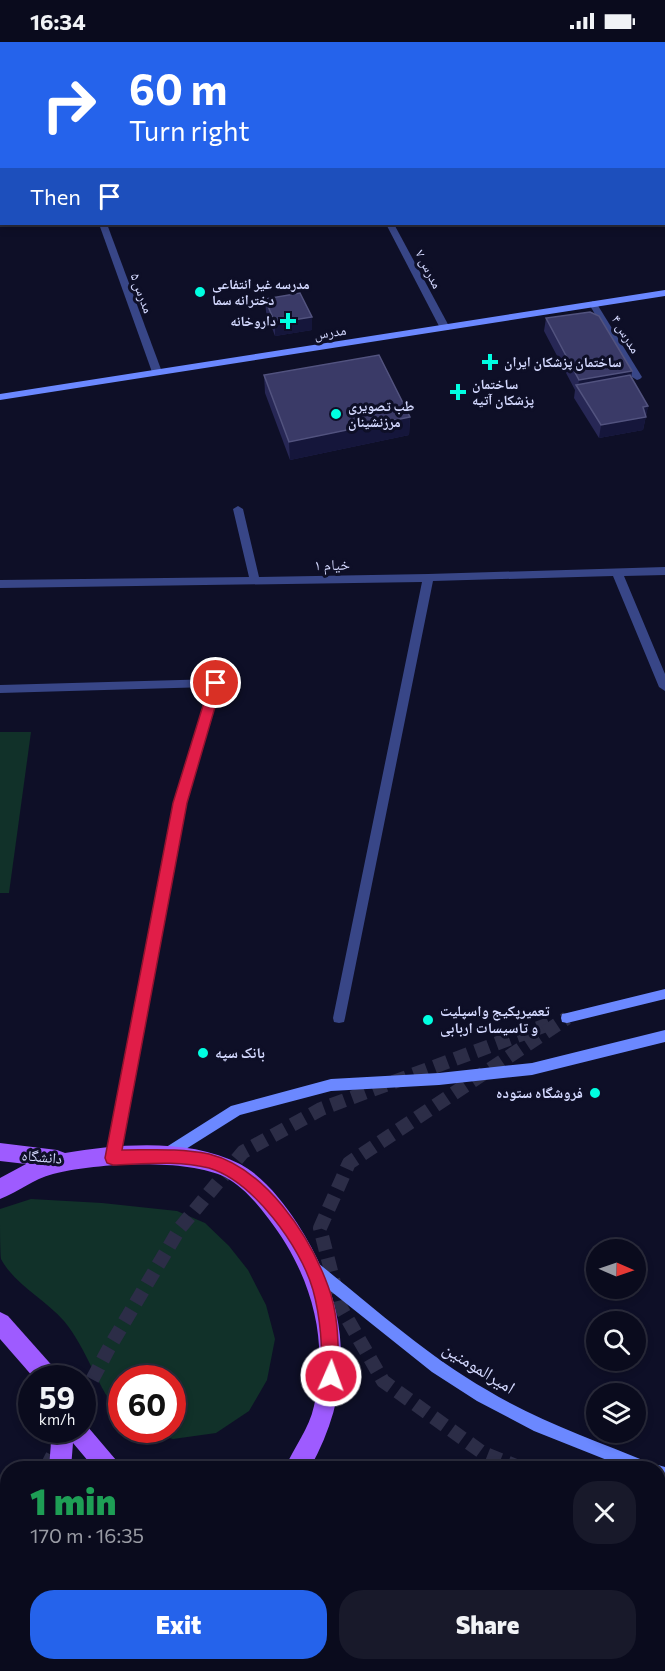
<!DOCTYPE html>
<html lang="en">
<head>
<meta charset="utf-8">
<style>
  :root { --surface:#0a0b1d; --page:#18192a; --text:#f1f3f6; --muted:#999ba4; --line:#2a2b3b; --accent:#2563eb }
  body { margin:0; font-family:Commissioner,"Noto Naskh Arabic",sans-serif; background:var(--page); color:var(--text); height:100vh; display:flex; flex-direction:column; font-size:22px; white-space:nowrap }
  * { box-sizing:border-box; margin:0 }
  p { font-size:20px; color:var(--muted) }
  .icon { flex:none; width:33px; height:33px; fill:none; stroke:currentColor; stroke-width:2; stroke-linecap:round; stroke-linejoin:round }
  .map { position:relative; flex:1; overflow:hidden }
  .side { position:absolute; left:0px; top:1419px; width:666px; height:210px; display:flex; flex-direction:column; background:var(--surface); border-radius:24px 24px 0 0; box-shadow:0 3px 9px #0003,0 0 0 2px var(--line) }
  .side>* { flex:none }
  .guide { position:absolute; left:0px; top:0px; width:666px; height:183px; box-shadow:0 3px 9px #0003,0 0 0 2px var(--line); background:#2563eb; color:#fff; overflow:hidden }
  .needle { width:39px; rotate:92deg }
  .fabs { position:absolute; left:586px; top:1197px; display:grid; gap:12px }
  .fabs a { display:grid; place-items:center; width:60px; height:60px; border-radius:50%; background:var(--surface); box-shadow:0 3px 9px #0003,0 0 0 2px var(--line); font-size:30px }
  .speed { position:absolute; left:18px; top:1323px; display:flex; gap:12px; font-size:30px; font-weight:700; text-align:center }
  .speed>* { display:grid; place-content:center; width:78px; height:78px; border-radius:50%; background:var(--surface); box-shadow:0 3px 9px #0003,0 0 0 2px var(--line); line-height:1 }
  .speed small { font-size:15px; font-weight:400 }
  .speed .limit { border:9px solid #d22; background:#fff; color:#111 }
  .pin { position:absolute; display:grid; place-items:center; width:51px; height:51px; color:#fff; margin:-26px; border:3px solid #fff; border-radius:50%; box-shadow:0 2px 6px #0007 }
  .me { position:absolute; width:66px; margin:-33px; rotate:2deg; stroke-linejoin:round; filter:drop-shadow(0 0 4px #0008) }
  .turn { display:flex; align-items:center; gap:21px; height:126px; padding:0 30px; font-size:27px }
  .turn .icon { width:78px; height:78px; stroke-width:2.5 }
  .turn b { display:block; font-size:42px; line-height:51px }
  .then { display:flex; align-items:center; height:57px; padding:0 30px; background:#0003; gap:12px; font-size:22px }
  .round { display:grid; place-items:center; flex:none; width:63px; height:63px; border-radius:24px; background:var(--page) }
  .head { display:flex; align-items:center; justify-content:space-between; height:102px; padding:0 30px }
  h1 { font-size:36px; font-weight:800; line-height:45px; color:#1e9e55 }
  .primary-button { display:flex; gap:12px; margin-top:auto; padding:12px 30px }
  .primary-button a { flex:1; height:69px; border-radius:24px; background:var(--accent); color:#fff; font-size:24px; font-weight:800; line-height:69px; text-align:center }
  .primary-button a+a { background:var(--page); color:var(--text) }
  .status { display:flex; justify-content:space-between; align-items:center; height:42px; padding:0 30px; background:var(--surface); direction:ltr }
  .status svg { height:16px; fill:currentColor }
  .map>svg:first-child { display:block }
  .green { fill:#113129 }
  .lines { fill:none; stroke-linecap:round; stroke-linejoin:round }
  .secondary-tunnel { stroke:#2c2d47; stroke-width:14; stroke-dasharray:14 8; stroke-linecap:butt }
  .lane { fill:#384687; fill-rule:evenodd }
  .street { fill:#384687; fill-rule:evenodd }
  .secondary { fill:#6b88ff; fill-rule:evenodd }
  .primary { fill:#9e5bff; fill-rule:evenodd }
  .wall { fill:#272755 }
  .shaded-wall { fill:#15163b }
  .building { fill:#3a3a67; stroke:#52537f; stroke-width:1.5 }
  .route { fill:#e11d48; stroke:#92132f; stroke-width:1.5 }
  .poi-dot { fill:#00ffe1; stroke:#0e0f27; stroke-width:2 }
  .labels { text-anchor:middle; stroke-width:6; stroke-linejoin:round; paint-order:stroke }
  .far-street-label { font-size:14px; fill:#d4d9ff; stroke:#0e0f27 }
  .far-poi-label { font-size:14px; font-weight:bold; fill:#d4d9ff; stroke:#0e0f27; text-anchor:start }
  .street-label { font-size:15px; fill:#d4d9ff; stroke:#0e0f27 }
  .poi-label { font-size:15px; font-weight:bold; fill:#d4d9ff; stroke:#0e0f27; text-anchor:start }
  .near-street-label { font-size:18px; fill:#d4d9ff; stroke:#0e0f27 }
</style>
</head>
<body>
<div class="status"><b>16:34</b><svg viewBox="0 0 49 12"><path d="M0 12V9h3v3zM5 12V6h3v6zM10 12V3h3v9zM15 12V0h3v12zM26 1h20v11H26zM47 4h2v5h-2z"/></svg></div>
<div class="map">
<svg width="665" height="1629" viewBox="0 0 665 1629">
  <rect width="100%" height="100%" fill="#0e0f27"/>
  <g class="green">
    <polygon points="0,690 31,690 9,851 0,851"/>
    <path d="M 31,1157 L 102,1161 L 177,1169 L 205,1181 L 229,1204 L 248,1228 L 266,1263 L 275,1297 L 267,1338 L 249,1369 L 216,1391 L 173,1397 L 143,1388 L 172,1388 L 172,1336 L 122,1336 L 121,1374 C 97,1346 88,1308 64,1279 C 45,1257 15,1243 1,1217 C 0,1208 0,1179 0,1167 Z"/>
    <polygon points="31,1622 85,1622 81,1629 29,1629"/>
  </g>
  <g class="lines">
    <g class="secondary-tunnel">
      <polyline points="82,1357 109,1306 180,1186 243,1110 321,1067 549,982"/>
      <polyline points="46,1426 66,1388"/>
      <polyline points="521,1426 483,1411 383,1339 340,1264 320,1186 349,1121 567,976"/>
      <polyline points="658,1483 665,1485"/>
      <polyline points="0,1515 8,1501"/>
    </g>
    <polygon class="lane" points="216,637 222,641 186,761 120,1115 118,1119 113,1121 108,1119 106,1115 174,761 209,645 0,651 0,643"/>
    <g class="street">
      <polygon points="35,0 43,0 43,2 36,2"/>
      <polygon points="292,0 300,0 300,2 293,2"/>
      <polygon points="99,182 107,182 162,330 160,332 154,332 152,330"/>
      <polygon points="386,182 394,182 450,286 448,288 442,288 440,286"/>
      <polygon points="593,259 597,262 642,335 640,337 637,338 632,335 589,262"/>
      <polygon points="238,464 243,467 259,535 428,532 665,525 665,533 624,534 665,632 665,649 659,645 613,534 433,539 345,976 344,980 339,981 334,980 333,976 422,540 0,546 0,538 249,535 233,467"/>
    </g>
    <g class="secondary">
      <polygon points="553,0 561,0 561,2 554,2"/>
      <rect x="664" y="141" width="1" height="5"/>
      <polygon points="665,248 665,254 0,358 0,352"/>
      <polygon points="665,947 665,957 567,981 562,980 561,976 562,972 567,971"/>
      <polygon points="665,988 665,1000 532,1033 439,1043 331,1049 240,1073 170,1117 165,1119 160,1117 158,1113 160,1109 231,1064 331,1037 439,1031 532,1021"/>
      <path d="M 313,1219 L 318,1221 C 373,1265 426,1313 487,1348 C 538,1379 595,1398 650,1421 L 653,1426 L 658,1423 L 665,1425 L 665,1441 L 658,1439 L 658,1426 L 627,1426 L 534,1389 L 477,1359 L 432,1330 L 308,1231 L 306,1226 L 308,1221 Z"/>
      <polygon points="658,1519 665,1522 665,1538 658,1535"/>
    </g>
    <g class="primary">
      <path d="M 0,1101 L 57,1108 L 65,1111 C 119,1102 189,1096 240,1122 C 264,1135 283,1160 297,1181 C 349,1261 357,1342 310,1426 L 285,1426 C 294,1405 309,1387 314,1364 C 330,1296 310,1230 268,1176 C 256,1160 242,1144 225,1135 C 186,1116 95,1121 53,1132 C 33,1137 19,1150 0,1157 L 0,1136 L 26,1122 L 0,1119 Z"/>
      <polygon points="0,1270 8,1274 56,1328 59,1336 34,1336 0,1297"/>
      <polygon points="82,1378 116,1418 119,1426 94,1426 73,1401 71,1426 49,1426 52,1388 82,1388"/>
      <polygon points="12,1622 36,1622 34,1629 9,1629"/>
      <polygon points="135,1622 160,1622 158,1629 132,1629"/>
    </g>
  </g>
  <g class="wall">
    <polygon points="629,0 665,0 665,41 664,2 630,2"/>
    <polygon points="265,257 312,275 312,288 275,294 266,270"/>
    <polygon points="546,276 632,329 631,334 648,364 643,388 599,396 574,356 575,348 544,289"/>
    <polygon points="264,333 410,375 409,393 290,418 265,351"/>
    <polygon points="477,1622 494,1622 492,1627"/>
  </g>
  <g class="shaded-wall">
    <polygon points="312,275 312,288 275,294 275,281"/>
    <polygon points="632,329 630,342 578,346 579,338"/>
    <polygon points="648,364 643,388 599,396 601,383 643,365"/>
    <polygon points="410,375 409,393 290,418 289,400"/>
    <polygon points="358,1622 361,1622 358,1629 355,1629"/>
  </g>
  <g class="building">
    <polygon points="641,0 665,0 665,1 642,2"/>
    <polygon points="665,1 665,24 664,25 664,2 663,2"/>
    <polygon points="300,251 312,275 275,281 265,257"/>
    <polygon points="590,270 599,274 632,329 579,338 546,276"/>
    <polygon points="379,313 410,375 289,400 264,333"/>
    <polygon points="630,333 648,364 643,365 646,375 601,383 576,343"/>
    <polygon points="251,1622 358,1622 355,1629 248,1629"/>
  </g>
  <path class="route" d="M 216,636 L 222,641 L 187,761 L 122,1108 C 151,1108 180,1106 209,1112 C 265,1126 309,1192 328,1244 C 339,1273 338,1304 339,1334 L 337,1340 L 331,1343 L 325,1340 L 322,1334 C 322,1305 321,1277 313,1248 C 301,1205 253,1139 209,1126 C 178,1118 144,1122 113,1123 L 107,1121 L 105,1116 L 173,761 L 210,641 Z"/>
  <g class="poi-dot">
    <circle cx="200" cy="250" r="6"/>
    <path d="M285 270h6v6h6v6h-6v6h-6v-6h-6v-6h6z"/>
    <path d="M487 311h6v6h6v6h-6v6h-6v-6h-6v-6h6z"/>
    <path d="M455 341h6v6h6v6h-6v6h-6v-6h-6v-6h6z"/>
    <circle cx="336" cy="372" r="6"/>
    <circle cx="428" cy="978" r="6"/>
    <circle cx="203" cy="1011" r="6"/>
    <circle cx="595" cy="1051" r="6"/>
  </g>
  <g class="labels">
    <g class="far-street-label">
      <text transform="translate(429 227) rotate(63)" y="5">مدرس ۷</text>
      <text transform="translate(142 251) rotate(70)" y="5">مدرس ۵</text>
      <text transform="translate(330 290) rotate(-9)" y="5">مدرس</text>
      <text transform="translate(626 292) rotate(59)" y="5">مدرس ۴</text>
    </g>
    <g class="far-poi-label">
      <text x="212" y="247">مدرسه غیر انتفاعی<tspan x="212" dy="16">دخترانه سما</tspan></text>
      <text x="276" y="284" text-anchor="end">داروخانه</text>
      <text x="504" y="325">ساختمان پزشکان ایران</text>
      <text x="472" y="347">ساختمان<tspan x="472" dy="16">پزشکان آتیه</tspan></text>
      <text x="348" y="369">طب تصویری<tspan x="348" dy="16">مرزنشینان</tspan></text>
    </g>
    <g class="street-label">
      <text transform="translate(332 523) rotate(-1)" y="5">خیام ۱</text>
      <text transform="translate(42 1115) rotate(5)" y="5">دانشگاه</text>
    </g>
    <g class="poi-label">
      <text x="440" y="974">تعمیرپکیج واسپلیت<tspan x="440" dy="17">و تاسیسات اربابی</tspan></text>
      <text x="215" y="1016">بانک سپه</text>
      <text x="583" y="1056" text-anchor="end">فروشگاه ستوده</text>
    </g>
    <g class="near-street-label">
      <text transform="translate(479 1326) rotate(32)" y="6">امیرالمومنین</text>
    </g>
  </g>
</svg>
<div class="fabs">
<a><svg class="needle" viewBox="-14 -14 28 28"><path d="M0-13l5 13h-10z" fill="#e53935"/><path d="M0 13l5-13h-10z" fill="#999ba4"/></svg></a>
<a><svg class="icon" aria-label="search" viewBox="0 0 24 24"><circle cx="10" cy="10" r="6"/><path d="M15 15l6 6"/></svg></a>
<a><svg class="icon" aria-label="layers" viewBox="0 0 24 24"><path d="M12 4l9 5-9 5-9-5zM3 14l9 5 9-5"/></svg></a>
</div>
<div class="speed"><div>59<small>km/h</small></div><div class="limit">60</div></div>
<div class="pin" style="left:216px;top:641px;background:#d93025"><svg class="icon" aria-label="arrive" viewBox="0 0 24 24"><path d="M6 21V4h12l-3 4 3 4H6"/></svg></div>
<svg class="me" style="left:331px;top:1334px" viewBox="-20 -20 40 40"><circle r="17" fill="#e11d48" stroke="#fff" stroke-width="3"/><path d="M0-11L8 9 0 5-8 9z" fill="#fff"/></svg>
<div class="guide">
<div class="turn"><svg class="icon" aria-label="right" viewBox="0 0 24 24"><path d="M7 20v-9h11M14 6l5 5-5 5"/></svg><div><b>60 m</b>Turn right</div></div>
<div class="then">Then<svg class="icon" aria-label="arrive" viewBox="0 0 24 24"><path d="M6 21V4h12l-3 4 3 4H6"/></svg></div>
</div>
<section class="side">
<div class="head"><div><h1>1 min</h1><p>170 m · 16:35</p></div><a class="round"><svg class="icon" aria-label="close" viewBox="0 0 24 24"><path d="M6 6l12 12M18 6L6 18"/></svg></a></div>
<div class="primary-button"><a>Exit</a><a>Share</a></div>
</section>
</div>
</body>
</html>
